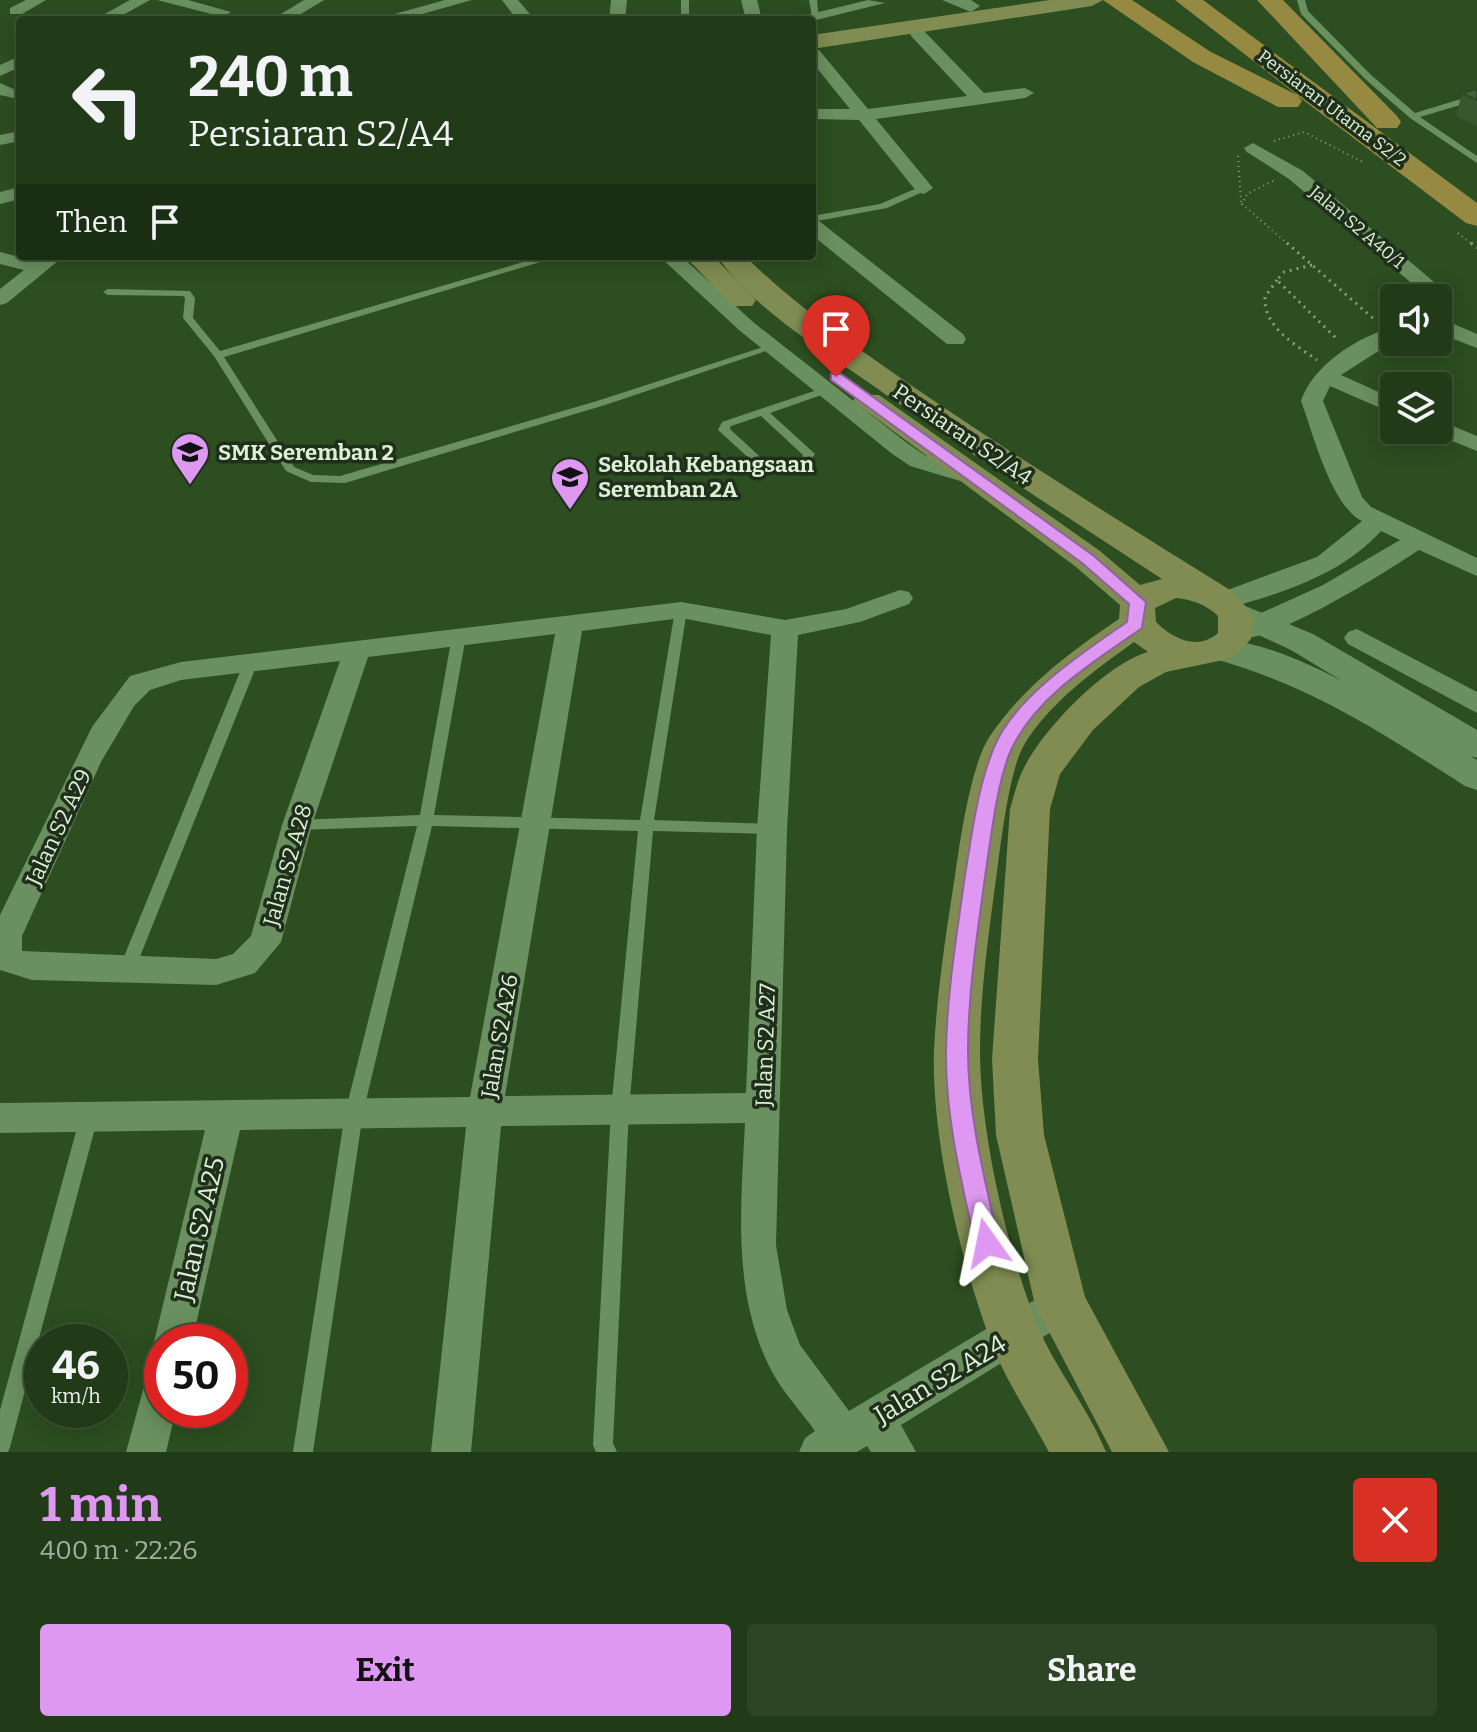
<!DOCTYPE html>
<html lang="en">
<head>
<meta charset="utf-8">
<style>
  :root { --surface:#213a18; --page:#2d4525; --text:#f1f3f6; --muted:#a2ada2; --line:#3e5437; --accent:#de98f2 }
  body { margin:0; font-family:Bitter,serif; background:var(--page); color:var(--text); height:100vh; display:flex; flex-direction:column; font-size:30px; white-space:nowrap }
  * { box-sizing:border-box; margin:0 }
  p { font-size:26px; color:var(--muted) }
  .icon { flex:none; width:44px; height:44px; fill:none; stroke:currentColor; stroke-width:2; stroke-linecap:round; stroke-linejoin:round }
  .map { position:relative; height:1452px; overflow:hidden }
  .sheet { display:flex; flex-direction:column; background:var(--surface); flex:1 }
  .sheet>* { flex:none }
  .banner { position:absolute; left:16px; top:16px; width:800px; height:244px; border-radius:8px; box-shadow:0 4px 20px #0003,0 0 0 2px var(--line); background:#213a18; color:var(--text); overflow:hidden }
  .tools { position:absolute; left:1380px; top:284px; display:grid; gap:16px }
  .tools a { display:grid; place-items:center; width:72px; height:72px; border-radius:8px; background:var(--surface); box-shadow:0 4px 20px #0003,0 0 0 2px var(--line); font-size:40px }
  .speed { position:absolute; left:24px; top:1324px; display:flex; gap:16px; font-size:40px; font-weight:700; text-align:center }
  .speed>* { display:grid; place-content:center; width:104px; height:104px; border-radius:50%; background:var(--surface); box-shadow:0 4px 20px #0003,0 0 0 2px var(--line); line-height:1 }
  .speed small { font-size:20px; font-weight:400 }
  .speed .limit { border:12px solid #d22; background:#fff; color:#111 }
  .pin { position:absolute; display:grid; place-items:center; width:68px; height:68px; color:#fff; margin:-82px -34px; border-radius:50% 50% 50% 0; rotate:-45deg; box-shadow:0 0 8px #0007 }
  .pin .icon { rotate:45deg }
  .me { position:absolute; width:88px; margin:-44px; rotate:348deg; stroke-linejoin:round; filter:drop-shadow(0 0 6px #0008) }
  .turn { display:flex; align-items:center; gap:28px; height:168px; padding:0 40px; font-size:36px }
  .turn .icon { width:104px; height:104px; stroke-width:2.5 }
  .turn b { display:block; font-size:56px; line-height:68px }
  .then { display:flex; align-items:center; height:76px; padding:0 40px; background:#0003; gap:16px; font-size:30px }
  .round { display:grid; place-items:center; flex:none; width:84px; height:84px; border-radius:8px; background:var(--page) }
  .headline { display:flex; align-items:center; justify-content:space-between; height:136px; padding:0 40px }
  h1 { font-size:48px; font-weight:700; line-height:60px; color:var(--accent) }
  .button { display:flex; gap:16px; margin-top:auto; padding:16px 40px }
  .button a { flex:1; height:92px; border-radius:8px; background:var(--accent); color:#111; font-size:32px; font-weight:700; line-height:92px; text-align:center }
  .button a+a { background:var(--page); color:var(--text) }
  .map>svg:first-child { display:block }
  .lines { fill:none; stroke-linecap:round; stroke-linejoin:round }
  .path-far1 { stroke:#87a17e; stroke-width:2; stroke-dasharray:1 4; stroke-linecap:butt }
  .path { stroke:#87a17e; stroke-width:3; stroke-dasharray:2 5; stroke-linecap:butt }
  .service { fill:#6a905f; fill-rule:evenodd }
  .minor { fill:#6a905f; fill-rule:evenodd }
  .tertiary { fill:#6a905f; fill-rule:evenodd }
  .secondary { fill:#808c51; fill-rule:evenodd }
  .primary { fill:#968942; fill-rule:evenodd }
  .wall { fill:#39572e }
  .building { fill:#426536; stroke:#2e4726; stroke-width:2 }
  .route { fill:#de98f2; stroke:#90639d; stroke-width:2 }
  .labels { text-anchor:middle; stroke-width:7; stroke-linejoin:round; paint-order:stroke }
  .far-street-label { font-size:18px; fill:#dcf0d6; stroke:#202f1b }
  .street-label { font-size:22px; fill:#dcf0d6; stroke:#202f1b }
  .poi-label { font-size:22px; font-weight:bold; fill:#dcf0d6; stroke:#202f1b; text-anchor:start }
  .near-street-label { font-size:26px; fill:#dcf0d6; stroke:#202f1b }
</style>
</head>
<body>
<div class="map">
<svg width="1477" height="1452" viewBox="0 0 1477 1452">
  <rect width="100%" height="100%" fill="#2c4e20"/>
  <g class="lines">
    <g class="path-far1">
      <polyline points="1274,141 1304,132 1365,163"/>
      <polyline points="1238,156 1241,202"/>
      <polyline points="1273,181 1247,194 1242,204 1289,245"/>
      <polyline points="1458,233 1473,245"/>
    </g>
    <g class="path">
      <polyline points="1287,243 1375,320"/>
      <polyline points="1471,243 1477,248"/>
      <polyline points="1312,265 1284,272 1277,280 1338,340"/>
      <path d="M 1277,280 L 1265,297 C 1263,327 1296,345 1317,360"/>
    </g>
    <g class="service">
      <rect x="681" y="0" width="8" height="20"/>
      <polygon points="809,0 817,0 819,19 812,17"/>
      <polygon points="1297,0 1305,0 1308,11 1370,74 1415,113 1477,94 1477,100 1420,117 1477,156 1477,163 1410,118 1364,78 1301,14"/>
      <polygon points="924,185 929,188 927,190 887,208 812,222 812,216 880,204"/>
      <polygon points="544,256 560,256 224,357 294,467 313,475 340,476 597,401 769,345 773,344 778,347 605,405 345,483 311,482 286,471 214,356 183,318 185,298 183,296 108,295 103,292 108,289 190,291 195,298 193,318 220,351"/>
      <path d="M 826,387 L 830,388 L 830,392 L 770,413 L 813,452 L 815,454 L 810,461 L 767,473 L 763,471 L 718,430 L 722,422 ZM 761,416 L 803,455 L 802,457 L 769,465 L 730,429 L 731,426 Z"/>
      <polygon points="681,606 687,610 654,820 772,824 777,825 779,829 777,833 772,834 653,831 629,1110 613,1443 617,1452 596,1452 593,1445 611,1110 638,831 432,826 363,1113 313,1452 293,1452 345,1113 417,826 297,830 292,829 290,825 292,821 297,820 420,815 452,636 459,632 466,636 434,815 640,820 675,610"/>
      <polygon points="251,658 258,662 135,969 133,974 127,975 121,974 119,969 244,662"/>
      <polygon points="89,1110 95,1112 98,1117 10,1447 8,1452 0,1452 0,1410 80,1117 83,1112"/>
    </g>
    <g class="minor">
      <polygon points="26,0 46,0 22,14 10,14 10,8"/>
      <polygon points="130,0 150,0 114,20 94,20"/>
      <polygon points="157,0 188,0 231,12 223,17"/>
      <polygon points="304,0 324,0 291,20 271,20"/>
      <polygon points="445,0 472,0 401,20 373,20"/>
      <polygon points="502,0 518,0 535,20 517,20"/>
      <polygon points="611,0 627,0 625,20 609,20"/>
      <polygon points="741,0 757,0 762,20 746,20"/>
      <polygon points="868,0 885,3 812,21 786,20"/>
      <polygon points="918,29 924,31 984,93 1025,88 1034,93 1025,98 876,119 933,188 924,194 917,192 859,120 812,119 812,109 850,109 812,62 813,48 819,50 868,109 967,96 912,37 910,34"/>
      <polygon points="20,56 20,67 0,76 0,65"/>
      <polygon points="0,83 18,91 18,99 0,95"/>
      <polygon points="20,131 20,141 0,145 0,135"/>
      <polygon points="1253,143 1303,171 1447,293 1452,302 1447,321 1477,334 1477,348 1438,333 1438,298 1429,298 1289,179 1247,152 1244,148"/>
      <polygon points="20,187 20,199 0,204 0,192"/>
      <polygon points="812,219 819,221 963,334 966,339 963,344 947,344 812,235"/>
      <polygon points="0,252 35,261 42,256 64,256 7,303 0,305 0,289 24,270 0,264"/>
      <polygon points="659,256 681,256 753,322 907,443 926,456 985,474 989,479 977,486 910,466 891,453 739,330"/>
      <path d="M 1394,327 L 1394,341 L 1341,375 L 1394,399 L 1394,414 L 1330,386 L 1323,401 L 1362,497 L 1371,507 L 1477,558 L 1477,576 L 1419,550 C 1387,571 1267,648 1232,638 L 1228,632 L 1232,626 L 1323,585 L 1400,540 L 1381,531 C 1342,575 1278,595 1223,609 L 1214,607 L 1210,601 L 1214,595 L 1317,557 L 1362,521 C 1331,506 1313,433 1301,401 C 1312,366 1358,336 1394,327 Z"/>
      <polygon points="1438,420 1477,436 1477,451 1430,432 1438,430"/>
      <path d="M 900,590 L 909,592 L 913,598 L 909,604 L 860,622 L 798,635 L 787,829 L 776,1245 L 787,1310 L 800,1345 L 849,1411 L 1048,1292 L 1061,1287 L 1074,1292 L 1080,1305 L 1074,1318 L 901,1425 L 916,1452 L 871,1452 L 867,1446 L 857,1452 L 799,1452 L 805,1438 L 815,1431 C 800,1410 780,1389 769,1366 C 732,1290 741,1205 745,1123 L 501,1126 L 471,1452 L 431,1452 L 466,1127 L 240,1130 L 192,1342 L 162,1342 L 162,1356 L 159,1355 L 154,1342 L 205,1130 L 0,1133 L 0,1103 L 470,1097 L 555,634 L 368,657 L 312,825 L 281,942 L 255,973 L 216,985 L 32,980 L 0,970 L 0,915 L 92,727 L 130,676 L 181,662 L 681,602 L 785,620 L 846,609 ZM 681,618 L 771,635 L 757,829 L 746,1093 L 505,1096 L 582,631 ZM 340,661 L 282,825 L 251,936 L 233,954 L 216,959 L 22,951 L 22,936 L 101,762 L 134,706 L 150,690 L 181,680 Z"/>
      <polygon points="1357,629 1477,692 1477,713 1348,644 1344,638 1348,632"/>
      <polygon points="162,1367 162,1410 176,1410 166,1452 126,1452 148,1372"/>
    </g>
    <g class="tertiary">
      <polygon points="942,0 971,0 980,6 971,12"/>
      <path d="M 1233,601 L 1313,634 L 1477,730 L 1477,758 L 1470,756 L 1477,760 L 1477,790 L 1465,786 C 1379,731 1310,685 1211,658 L 1206,650 L 1211,642 C 1244,633 1312,665 1342,681 L 1291,650 L 1222,618 L 1217,611 L 1222,604 Z"/>
    </g>
    <g class="secondary">
      <polygon points="1050,0 1103,0 1092,6 812,49 812,35"/>
      <polygon points="685,256 713,256 756,300 752,306 732,306"/>
      <path d="M 717,256 L 745,256 C 797,308 858,348 918,390 C 1022,461 1129,527 1235,593 L 1253,616 L 1251,639 L 1233,658 L 1166,672 L 1139,687 L 1093,730 L 1060,774 L 1050,809 L 1038,1059 L 1044,1135 L 1085,1297 L 1169,1452 L 1112,1452 L 1035,1305 L 996,1135 L 992,1059 L 1010,809 C 1014,796 1017,781 1024,768 C 1043,729 1106,664 1148,652 L 1134,642 C 1094,671 1050,702 1024,745 C 1010,769 1002,835 998,864 C 990,925 980,989 980,1051 C 980,1131 1007,1250 1037,1324 C 1055,1369 1088,1407 1106,1452 L 1049,1452 C 1029,1414 1002,1375 988,1334 C 959,1254 931,1134 934,1050 C 937,992 946,933 955,876 C 960,840 971,764 990,736 C 1024,686 1070,652 1119,619 L 1120,605 L 1076,567 L 853,401 L 857,395 L 879,395 L 1100,551 L 1140,585 L 1162,579 C 1062,514 963,449 865,380 C 815,345 752,307 717,256 ZM 1176,598 C 1193,600 1205,604 1218,616 L 1218,633 C 1198,651 1173,639 1156,622 L 1155,608 Z"/>
    </g>
    <g class="primary">
      <polygon points="1103,0 1132,0 1211,52 1297,95 1175,0 1203,0 1477,203 1477,226 1466,223 1298,96 1302,101 1298,107 1278,107 1193,62"/>
      <polygon points="1257,0 1283,0 1397,116 1401,122 1397,128 1377,128"/>
    </g>
  </g>
  <polygon class="wall" points="1477,89 1477,126 1456,116 1462,93"/>
  <polygon class="building" points="1477,89 1477,100 1462,93"/>
  <path class="route" d="M 831,374 L 841,374 L 1094,556 L 1146,602 L 1142,628 C 1097,660 1039,694 1013,746 C 998,775 991,837 986,870 C 978,929 968,991 968,1051 C 968,1116 985,1180 999,1243 L 995,1251 L 987,1254 L 978,1251 L 975,1243 C 961,1180 945,1115 946,1051 C 947,992 957,933 965,875 C 972,833 978,784 995,745 C 1016,696 1085,651 1127,622 L 1129,604 L 1082,563 L 831,380 Z"/>
  <defs>
    <symbol id="school-pin" viewBox="-11 -11 22 30"><path d="M0 17L-7.5 6A9.5 9.5 0 1 1 7.5 6Z" fill="#de98f2" stroke="#202f1b"/><path d="M0-5L7-2L0 1L-7-2ZM-4 1L0 2.5L4 1V4Q0 6-4 4Z" fill="#111"/></symbol>
  </defs>
  <g fill-rule="evenodd">
    <use href="#school-pin" x="168" y="430" width="44" height="60"/>
    <use href="#school-pin" x="548" y="455" width="44" height="60"/>
  </g>
  <g class="labels">
    <g class="far-street-label">
      <text transform="translate(1332 108) rotate(37)" y="6">Persiaran Utama S2/2</text>
      <text transform="translate(1357 227) rotate(40)" y="6">Jalan S2 A40/1</text>
    </g>
    <g class="street-label">
      <text transform="translate(963 434) rotate(34)" y="8">Persiaran S2/A4</text>
      <text transform="translate(58 827) rotate(-65)" y="8">Jalan S2 A29</text>
      <text transform="translate(287 865) rotate(-74)" y="8">Jalan S2 A28</text>
      <text transform="translate(499 1036) rotate(-80)" y="8">Jalan S2 A26</text>
      <text transform="translate(765 1045) rotate(-88)" y="8">Jalan S2 A27</text>
    </g>
    <g class="poi-label">
      <text x="218" y="460">SMK Seremban 2</text>
      <text x="598" y="472">Sekolah Kebangsaan<tspan x="598" dy="25">Seremban 2A</tspan></text>
    </g>
    <g class="near-street-label">
      <text transform="translate(199 1229) rotate(-77)" y="9">Jalan S2 A25</text>
      <text transform="translate(940 1379) rotate(-31)" y="9">Jalan S2 A24</text>
    </g>
  </g>
</svg>
<div class="tools">
<a><svg class="icon" aria-label="sound" viewBox="0 0 24 24"><path d="M4 9h4l5-4v14l-5-4H4zM17 9q2 3 0 6"/></svg></a>
<a><svg class="icon" aria-label="layers" viewBox="0 0 24 24"><path d="M12 4l9 5-9 5-9-5zM3 14l9 5 9-5"/></svg></a>
</div>
<div class="speed"><div>46<small>km/h</small></div><div class="limit">50</div></div>
<div class="pin" style="left:836px;top:377px;background:#d93025"><svg class="icon" aria-label="arrive" viewBox="0 0 24 24"><path d="M6 21V4h12l-3 4 3 4H6"/></svg></div>
<svg class="me" style="left:987px;top:1243px" viewBox="-20 -20 40 40"><path d="M0-17L14 15 0 8-14 15z" fill="#de98f2" stroke="#fff" stroke-width="4"/></svg>
<div class="banner">
<div class="turn"><svg class="icon" aria-label="left" viewBox="0 0 24 24"><path d="M17 20v-9H6M10 6l-5 5 5 5"/></svg><div><b>240 m</b>Persiaran S2/A4</div></div>
<div class="then">Then<svg class="icon" aria-label="arrive" viewBox="0 0 24 24"><path d="M6 21V4h12l-3 4 3 4H6"/></svg></div>
</div>
</div>
<section class="sheet">
<div class="headline"><div><h1>1 min</h1><p>400 m · 22:26</p></div><a class="round" style="background:#d93025;color:#fff"><svg class="icon" aria-label="close" viewBox="0 0 24 24"><path d="M6 6l12 12M18 6L6 18"/></svg></a></div>
<div class="button"><a>Exit</a><a>Share</a></div>
</section>
</body>
</html>
